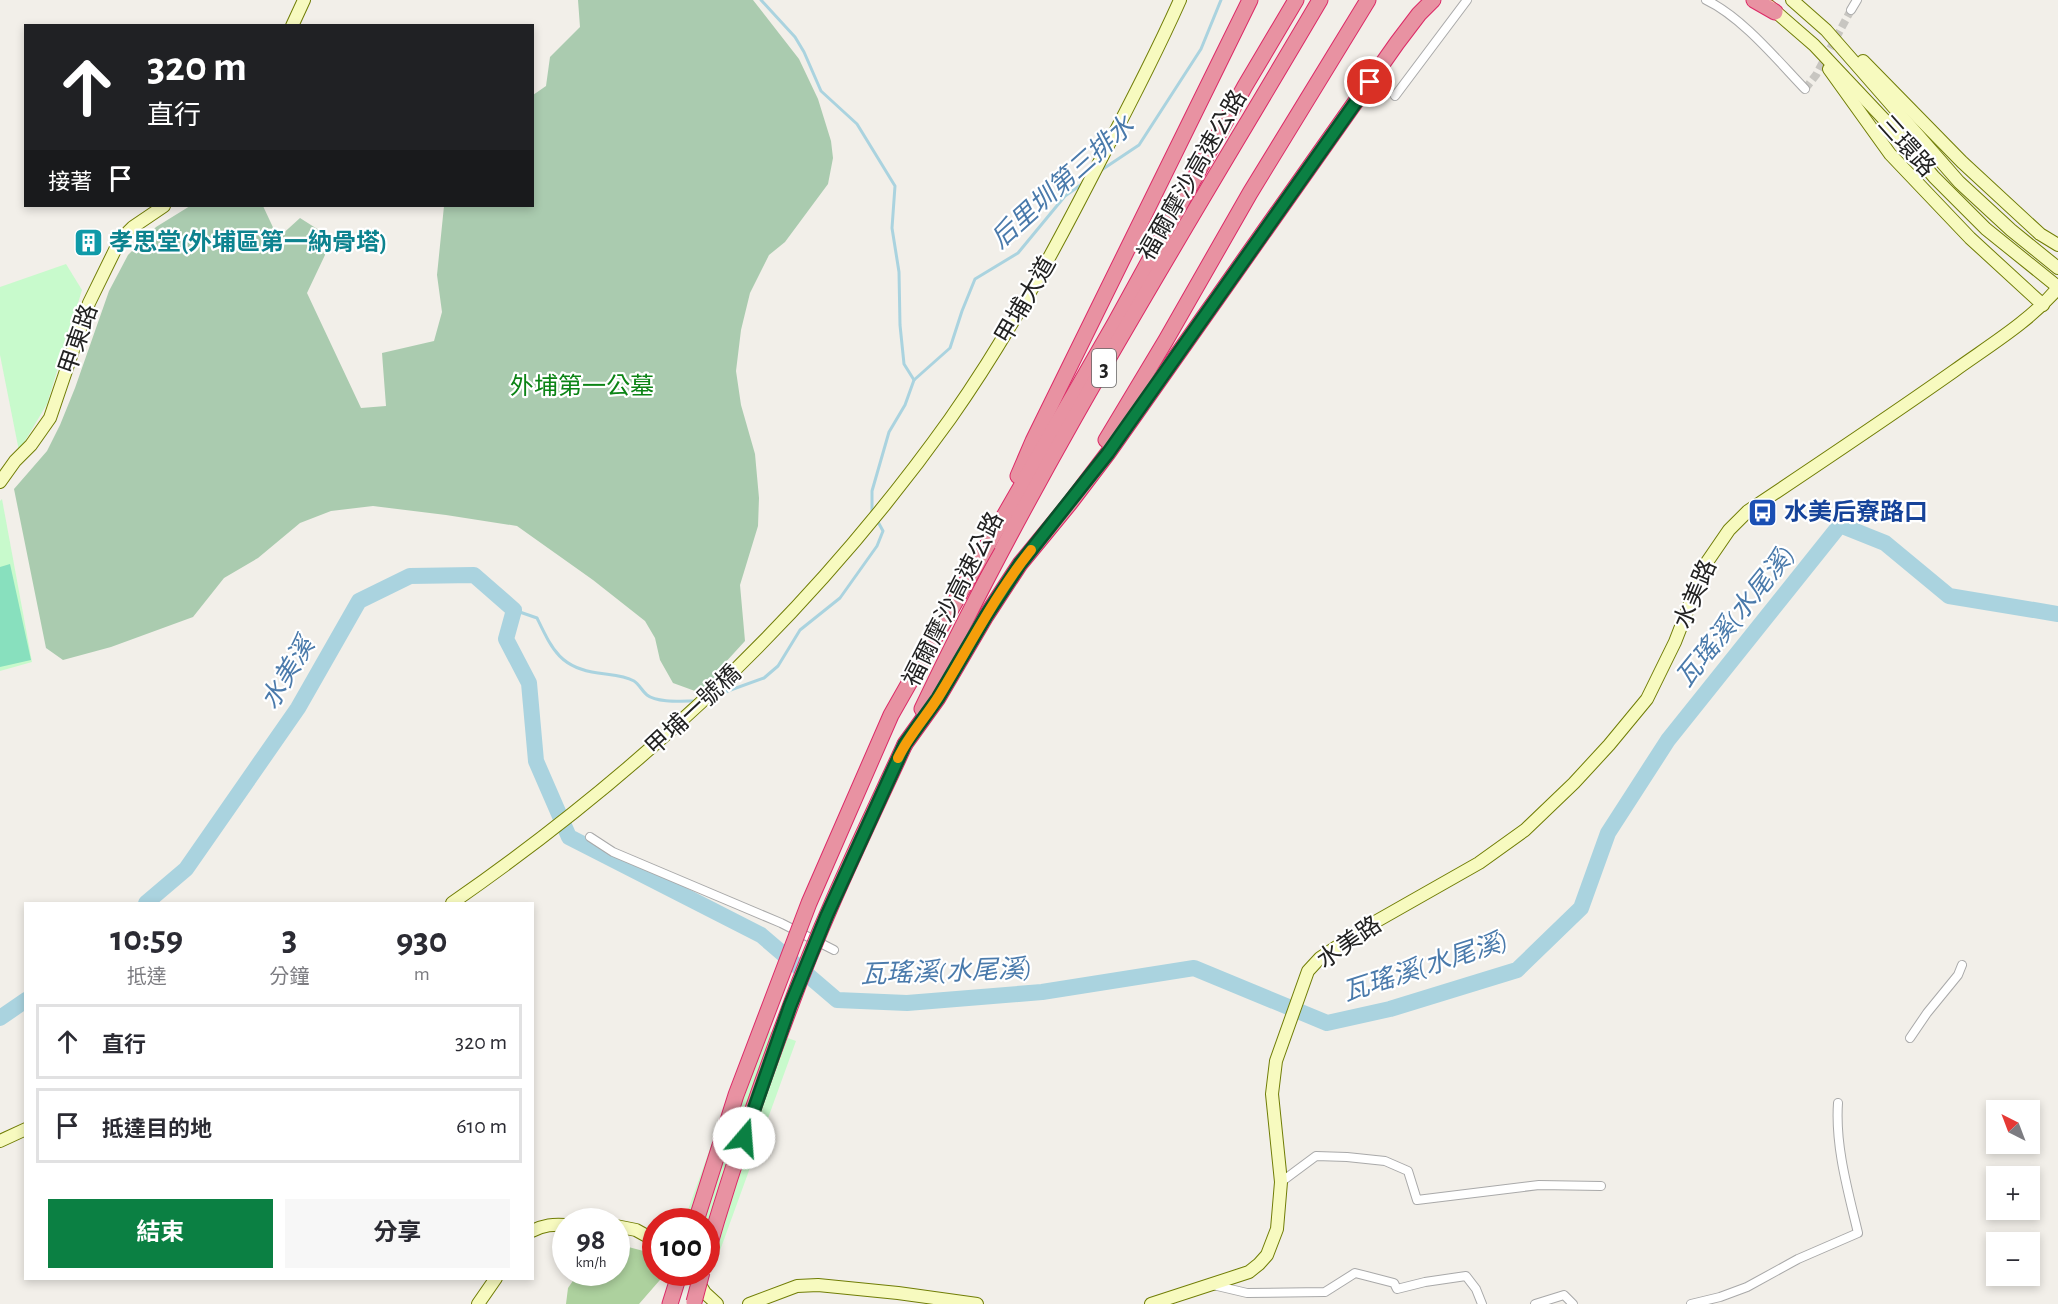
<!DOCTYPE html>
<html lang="zh-TW">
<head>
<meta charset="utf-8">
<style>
  :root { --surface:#fff; --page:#f7f7f7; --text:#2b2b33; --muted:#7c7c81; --line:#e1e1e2; --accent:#0b8043 }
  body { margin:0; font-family:"Alegreya Sans","Noto Sans TC",sans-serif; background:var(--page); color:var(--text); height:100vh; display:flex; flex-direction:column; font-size:22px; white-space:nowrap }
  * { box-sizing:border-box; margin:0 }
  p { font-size:20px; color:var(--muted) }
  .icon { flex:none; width:33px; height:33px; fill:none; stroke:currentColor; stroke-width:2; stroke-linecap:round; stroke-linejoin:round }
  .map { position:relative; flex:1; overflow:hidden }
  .panel { position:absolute; left:24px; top:902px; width:510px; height:378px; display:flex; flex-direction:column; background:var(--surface); border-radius:0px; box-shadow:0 3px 9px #0003 }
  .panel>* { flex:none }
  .guide { position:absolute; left:24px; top:24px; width:510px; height:183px; border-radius:0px; box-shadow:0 3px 9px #0003; background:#202124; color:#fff; overflow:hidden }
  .needle { width:39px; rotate:318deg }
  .controls { position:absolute; left:1986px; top:1100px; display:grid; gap:12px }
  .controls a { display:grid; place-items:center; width:54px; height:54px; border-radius:0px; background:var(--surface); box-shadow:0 3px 9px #0003; font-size:30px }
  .speed { position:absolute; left:552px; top:1208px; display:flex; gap:12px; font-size:30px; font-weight:700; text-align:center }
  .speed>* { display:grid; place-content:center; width:78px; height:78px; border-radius:50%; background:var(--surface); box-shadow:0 3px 9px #0003; line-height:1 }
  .speed small { font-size:15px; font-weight:400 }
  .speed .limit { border:9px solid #d22; background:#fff; color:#111 }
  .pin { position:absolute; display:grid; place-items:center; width:51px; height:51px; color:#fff; margin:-26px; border:3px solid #fff; border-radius:50%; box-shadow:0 2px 6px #0007 }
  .me { position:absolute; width:66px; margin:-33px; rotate:18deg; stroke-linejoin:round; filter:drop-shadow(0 0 4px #0008) }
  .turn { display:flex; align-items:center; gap:21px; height:126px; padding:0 24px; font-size:27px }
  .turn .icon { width:78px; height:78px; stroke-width:2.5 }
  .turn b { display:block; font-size:42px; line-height:51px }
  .then { display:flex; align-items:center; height:57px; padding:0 24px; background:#0003; gap:12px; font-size:22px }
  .eta { display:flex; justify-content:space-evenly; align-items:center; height:102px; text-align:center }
  .eta b { font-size:36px; font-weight:700; line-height:42px }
  .cta { display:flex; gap:12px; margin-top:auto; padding:12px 24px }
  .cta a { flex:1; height:69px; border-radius:0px; background:var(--accent); color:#fff; font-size:24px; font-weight:700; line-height:69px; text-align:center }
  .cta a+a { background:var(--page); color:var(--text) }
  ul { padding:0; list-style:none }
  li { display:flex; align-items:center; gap:18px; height:75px; margin:0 12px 9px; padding:0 12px; border:3px solid var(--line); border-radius:0px }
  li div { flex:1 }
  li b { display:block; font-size:22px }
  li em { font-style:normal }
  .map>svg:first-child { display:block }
  .forest { fill:#add19e }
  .cemetery { fill:#aacbaf }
  .park { fill:#c8facc }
  .pitch { fill:#88e0be }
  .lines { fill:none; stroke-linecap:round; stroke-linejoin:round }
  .stream { stroke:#aad3df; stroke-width:3 }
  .river { stroke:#aad3df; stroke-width:16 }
  .street-tunnel { stroke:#c8c6c1; stroke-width:8; stroke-dasharray:8 4; stroke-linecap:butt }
  .street-casing { stroke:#a9a9a9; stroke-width:10 }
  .secondary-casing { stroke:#707d05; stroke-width:14 }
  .highway-casing { stroke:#dc2a67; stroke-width:17 }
  .street { stroke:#fff; stroke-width:8 }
  .secondary { stroke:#f7fabf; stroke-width:12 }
  .highway { stroke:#e892a2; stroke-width:15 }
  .highway-bridge-casing { stroke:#dc2a67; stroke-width:17; stroke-linecap:butt }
  .highway-bridge { stroke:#e892a2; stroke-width:15 }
  .route-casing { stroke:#07532c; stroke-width:15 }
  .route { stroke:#0b8043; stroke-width:10 }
  .slow { stroke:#f59e0b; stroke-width:10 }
  .labels { text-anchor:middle; stroke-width:4.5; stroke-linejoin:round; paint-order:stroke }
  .shield { fill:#fff; stroke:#646464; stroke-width:1.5 }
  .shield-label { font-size:22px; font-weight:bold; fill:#222 }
  .street-label { font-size:24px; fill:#222; stroke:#fff }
  .culture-label { font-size:24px; font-weight:bold; fill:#0d838f; stroke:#fff; text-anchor:start }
  .park-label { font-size:24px; fill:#0c8416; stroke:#fff }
  .transit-label { font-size:24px; font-weight:bold; fill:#164399; stroke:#fff; text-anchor:start }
  .water-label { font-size:26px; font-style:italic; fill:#4a7aab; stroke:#fff }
</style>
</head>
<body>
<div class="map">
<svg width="2058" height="1304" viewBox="0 0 2058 1304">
  <rect width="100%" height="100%" fill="#f2efe9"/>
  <polygon class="forest" points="617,1244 655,1254 656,1272 666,1273 639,1304 566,1304 568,1288 579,1272 616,1272"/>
  <polygon class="cemetery" points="578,0 753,0 799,59 818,99 831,141 833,158 828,184 785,242 769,255 750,293 741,330 736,371 741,405 755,454 759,498 758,526 740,585 745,641 723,665 718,682 695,691 673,683 660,660 655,638 645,621 593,580 517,526 446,515 373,506 331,511 300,523 258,558 224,578 193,617 111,647 63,660 46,648 14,489 47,451 60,425 75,388 109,291 128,255 156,227 190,206 263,206 278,238 300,218 322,232 325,255 307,293 361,408 386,406 382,353 434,341 442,312 437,275 444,206 532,206 533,95 546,86 550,57 580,27"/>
  <g class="park">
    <polygon points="66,264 82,290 47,404 19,451 0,355 0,287"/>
    <polygon points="2,499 32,662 0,671 0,501"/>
    <polygon points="754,1026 796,1041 718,1256 707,1252 706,1221 684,1221"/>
  </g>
  <polygon class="pitch" points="10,564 31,660 0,667 0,567"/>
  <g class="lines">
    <g class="stream">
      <polyline points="761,0 795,37 804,52 821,91 857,124 895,186 892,228 899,272 900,325 904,364 914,380"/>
      <polyline points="1100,171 1139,145 1201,49 1221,0"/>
      <polyline points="873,515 872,512 872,491 889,432 905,405 914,380 950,348 962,311 975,279 1018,253 1065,196 1082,184"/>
      <path d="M 514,610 L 537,618 C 552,649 560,668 598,673 C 610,675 623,675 634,681 C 639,684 642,691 647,695 C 657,703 683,701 696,701"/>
      <polyline points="714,696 764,678 778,666 800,630 840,598 877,546 883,531 877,520"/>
    </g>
    <g class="river">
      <polyline points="146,903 186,869 298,708 359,601 410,576 474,575 514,610 506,639 529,683 536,761 569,837 761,935 837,1000 907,1003 1042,992 1194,968 1327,1023 1390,1009 1517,970 1581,908 1608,833 1668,740 1840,525 1885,543 1949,596 2058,614"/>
      <polyline points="0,1018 26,1000"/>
    </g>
    <polyline class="street-tunnel" points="1805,89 1816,75 1851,10"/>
    <defs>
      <g id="street">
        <path d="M 1706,0 C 1742,17 1778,61 1805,89"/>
        <polyline points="1851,10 1857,0"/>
        <polyline points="1395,96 1467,0"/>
        <polyline points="590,837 613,852 781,923 834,950"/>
        <polyline points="1910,1038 1927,1013 1958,975 1962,965"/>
        <polyline points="1281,1182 1316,1156 1347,1157 1385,1161 1408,1171 1417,1200 1539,1185 1601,1186"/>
        <polyline points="1213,1285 1247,1293 1325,1292 1355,1273 1394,1283 1397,1289 1425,1282 1466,1276 1476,1289 1482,1304"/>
        <polyline points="1535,1304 1564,1295 1573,1304"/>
        <path d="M 1691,1304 L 1720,1297 L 1747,1287 L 1798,1259 L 1858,1233 C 1848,1191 1835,1146 1838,1103"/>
      </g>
      <g id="secondary">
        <polyline points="1792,0 1826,30 1959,182 2011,230 2058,268"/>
        <polyline points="1769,6 1814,45 1896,132 1934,177 1986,229 2058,287"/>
        <polyline points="292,26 304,0"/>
        <polyline points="1863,61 1962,162 2040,234 2058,245"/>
        <polyline points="1829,69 1890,154 1970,238 2043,305"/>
        <polyline points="0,482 15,461 31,445 50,418 89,303 115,250 123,237 133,227 164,206"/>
        <path d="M 452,903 C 645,769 813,611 950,419 C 1008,337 1055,249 1101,159 C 1129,106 1156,54 1180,0"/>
        <polyline points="0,1141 26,1129"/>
        <polyline points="616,1226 636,1230 656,1241"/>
        <path d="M 532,1231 C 544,1225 553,1224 566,1225"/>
        <polyline points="692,1272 705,1293 717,1304"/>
        <polyline points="478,1304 496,1278"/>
        <polyline points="749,1304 797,1286 818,1285 898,1293 977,1304"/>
        <path d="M 1151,1304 L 1249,1272 L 1259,1264 L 1267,1255 L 1277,1229 L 1281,1182 L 1272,1094 L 1276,1061 L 1308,971 L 1320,958 L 1368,926 L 1479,863 L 1525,830 L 1574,783 L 1609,745 L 1647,699 L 1675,642 L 1705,565 L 1729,530 L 1748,511 C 1817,465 1886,419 1954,371 C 1990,345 2029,322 2058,288"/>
      </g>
      <g id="highway">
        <polyline points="1754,0 1775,12"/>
        <polyline points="1106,440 1166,340 1250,193 1368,0"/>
        <polyline points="1018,476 1033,441 1250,0"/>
        <polyline points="988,544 1115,323 1245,86 1296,0"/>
        <path d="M 922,709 C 1038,464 1183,233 1320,0"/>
        <polyline points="905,744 938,698 986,616 1020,564 1070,503 1108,453 1397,43 1419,14 1433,0"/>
        <polyline points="670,1304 680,1272"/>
      </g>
    </defs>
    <use href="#street" class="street-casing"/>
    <use href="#secondary" class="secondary-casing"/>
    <use href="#highway" class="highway-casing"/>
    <use href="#street" class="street"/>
    <use href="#secondary" class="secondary"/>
    <use href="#highway" class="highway"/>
    <defs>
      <g id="highway-bridge">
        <polyline points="696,1221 736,1095 809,903 891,715 988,544"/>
        <path d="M 706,1257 C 730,1173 759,1089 790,1007 C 823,917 865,831 905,744"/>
        <polyline points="694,1302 702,1272"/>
      </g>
    </defs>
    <use href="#highway-bridge" class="highway-bridge-casing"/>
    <use href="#highway-bridge" class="highway-bridge"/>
  </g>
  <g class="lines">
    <defs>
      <polyline id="route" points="744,1138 790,1006 827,915 905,744 938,698 986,616 1020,564 1108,453 1370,82"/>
    </defs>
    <use href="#route" class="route-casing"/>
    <use href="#route" class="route"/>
    <path class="slow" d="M 898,758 C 909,735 926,717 939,696 C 969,647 995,595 1031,550"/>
  </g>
  <defs>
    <symbol id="building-square" viewBox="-11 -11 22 22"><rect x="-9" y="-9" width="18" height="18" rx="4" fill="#0f9aa8" stroke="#fff"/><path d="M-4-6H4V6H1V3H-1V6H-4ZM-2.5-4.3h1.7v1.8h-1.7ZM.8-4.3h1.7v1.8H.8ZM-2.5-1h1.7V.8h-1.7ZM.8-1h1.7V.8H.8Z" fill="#fff"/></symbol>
    <symbol id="bus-square" viewBox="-11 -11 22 22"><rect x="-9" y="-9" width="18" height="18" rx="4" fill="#1a4fb4" stroke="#fff"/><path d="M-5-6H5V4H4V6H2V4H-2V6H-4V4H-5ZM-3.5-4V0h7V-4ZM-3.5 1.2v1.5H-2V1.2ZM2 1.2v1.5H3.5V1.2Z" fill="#fff"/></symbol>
  </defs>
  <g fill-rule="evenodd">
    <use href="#building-square" x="72" y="226" width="33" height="33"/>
    <use href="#bus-square" x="1746" y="496" width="33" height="33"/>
  </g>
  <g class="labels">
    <rect class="shield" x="1092" y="349" width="24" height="38" rx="4.5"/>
    <g class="shield-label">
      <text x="1104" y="376">3</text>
    </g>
    <g class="street-label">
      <text transform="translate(1907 146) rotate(48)" y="8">三環路</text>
      <text transform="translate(1192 175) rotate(-60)" y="8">福爾摩沙高速公路</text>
      <text transform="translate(1025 300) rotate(-60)" y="8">甲埔大道</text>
      <text transform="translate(78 339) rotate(-71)" y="8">甲東路</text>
      <text transform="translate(1695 594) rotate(-67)" y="8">水美路</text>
      <text transform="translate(953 599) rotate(-63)" y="8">福爾摩沙高速公路</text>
      <text transform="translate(693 710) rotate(-43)" y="8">甲埔一號橋</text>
      <text transform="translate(1349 942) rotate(-35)" y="8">水美路</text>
    </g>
    <g class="culture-label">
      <text x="109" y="250">孝思堂(外埔區第一納骨塔)</text>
    </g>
    <g class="park-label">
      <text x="582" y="394">外埔第一公墓</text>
    </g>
    <g class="transit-label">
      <text x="1784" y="520">水美后寮路口</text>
    </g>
    <g class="water-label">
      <text transform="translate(1062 182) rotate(-42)" y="9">后里圳第三排水</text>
      <text transform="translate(1735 616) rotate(-51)" y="9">瓦瑤溪(水尾溪)</text>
      <text transform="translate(287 673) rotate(-59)" y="9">水美溪</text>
      <text transform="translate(1425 966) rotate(-18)" y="9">瓦瑤溪(水尾溪)</text>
      <text transform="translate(946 971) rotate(-2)" y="9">瓦瑤溪(水尾溪)</text>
    </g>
  </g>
</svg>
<div class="controls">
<a><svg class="needle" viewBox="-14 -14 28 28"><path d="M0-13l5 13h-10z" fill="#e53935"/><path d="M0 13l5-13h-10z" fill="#7c7c81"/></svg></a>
<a>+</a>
<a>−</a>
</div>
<div class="speed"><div>98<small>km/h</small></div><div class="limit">100</div></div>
<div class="pin" style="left:1370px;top:82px;background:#d93025"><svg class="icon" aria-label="arrive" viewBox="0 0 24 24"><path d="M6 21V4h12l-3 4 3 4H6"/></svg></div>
<svg class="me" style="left:744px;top:1138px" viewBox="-20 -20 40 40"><circle r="19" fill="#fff"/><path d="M0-13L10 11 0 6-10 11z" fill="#0b8043"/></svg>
<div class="guide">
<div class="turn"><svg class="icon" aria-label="ahead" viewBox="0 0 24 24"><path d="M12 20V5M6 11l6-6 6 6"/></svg><div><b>320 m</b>直行</div></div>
<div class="then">接著<svg class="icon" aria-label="arrive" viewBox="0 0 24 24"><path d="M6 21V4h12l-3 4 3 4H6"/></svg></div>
</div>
<section class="panel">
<div class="eta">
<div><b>10:59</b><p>抵達</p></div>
<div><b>3</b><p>分鐘</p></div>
<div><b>930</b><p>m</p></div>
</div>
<ul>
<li><svg class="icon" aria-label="ahead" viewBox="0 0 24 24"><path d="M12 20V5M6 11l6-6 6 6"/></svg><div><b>直行</b></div><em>320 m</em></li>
<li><svg class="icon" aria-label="arrive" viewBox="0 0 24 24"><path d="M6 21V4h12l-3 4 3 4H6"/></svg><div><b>抵達目的地</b></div><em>610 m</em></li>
</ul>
<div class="cta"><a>結束</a><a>分享</a></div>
</section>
</div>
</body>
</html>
